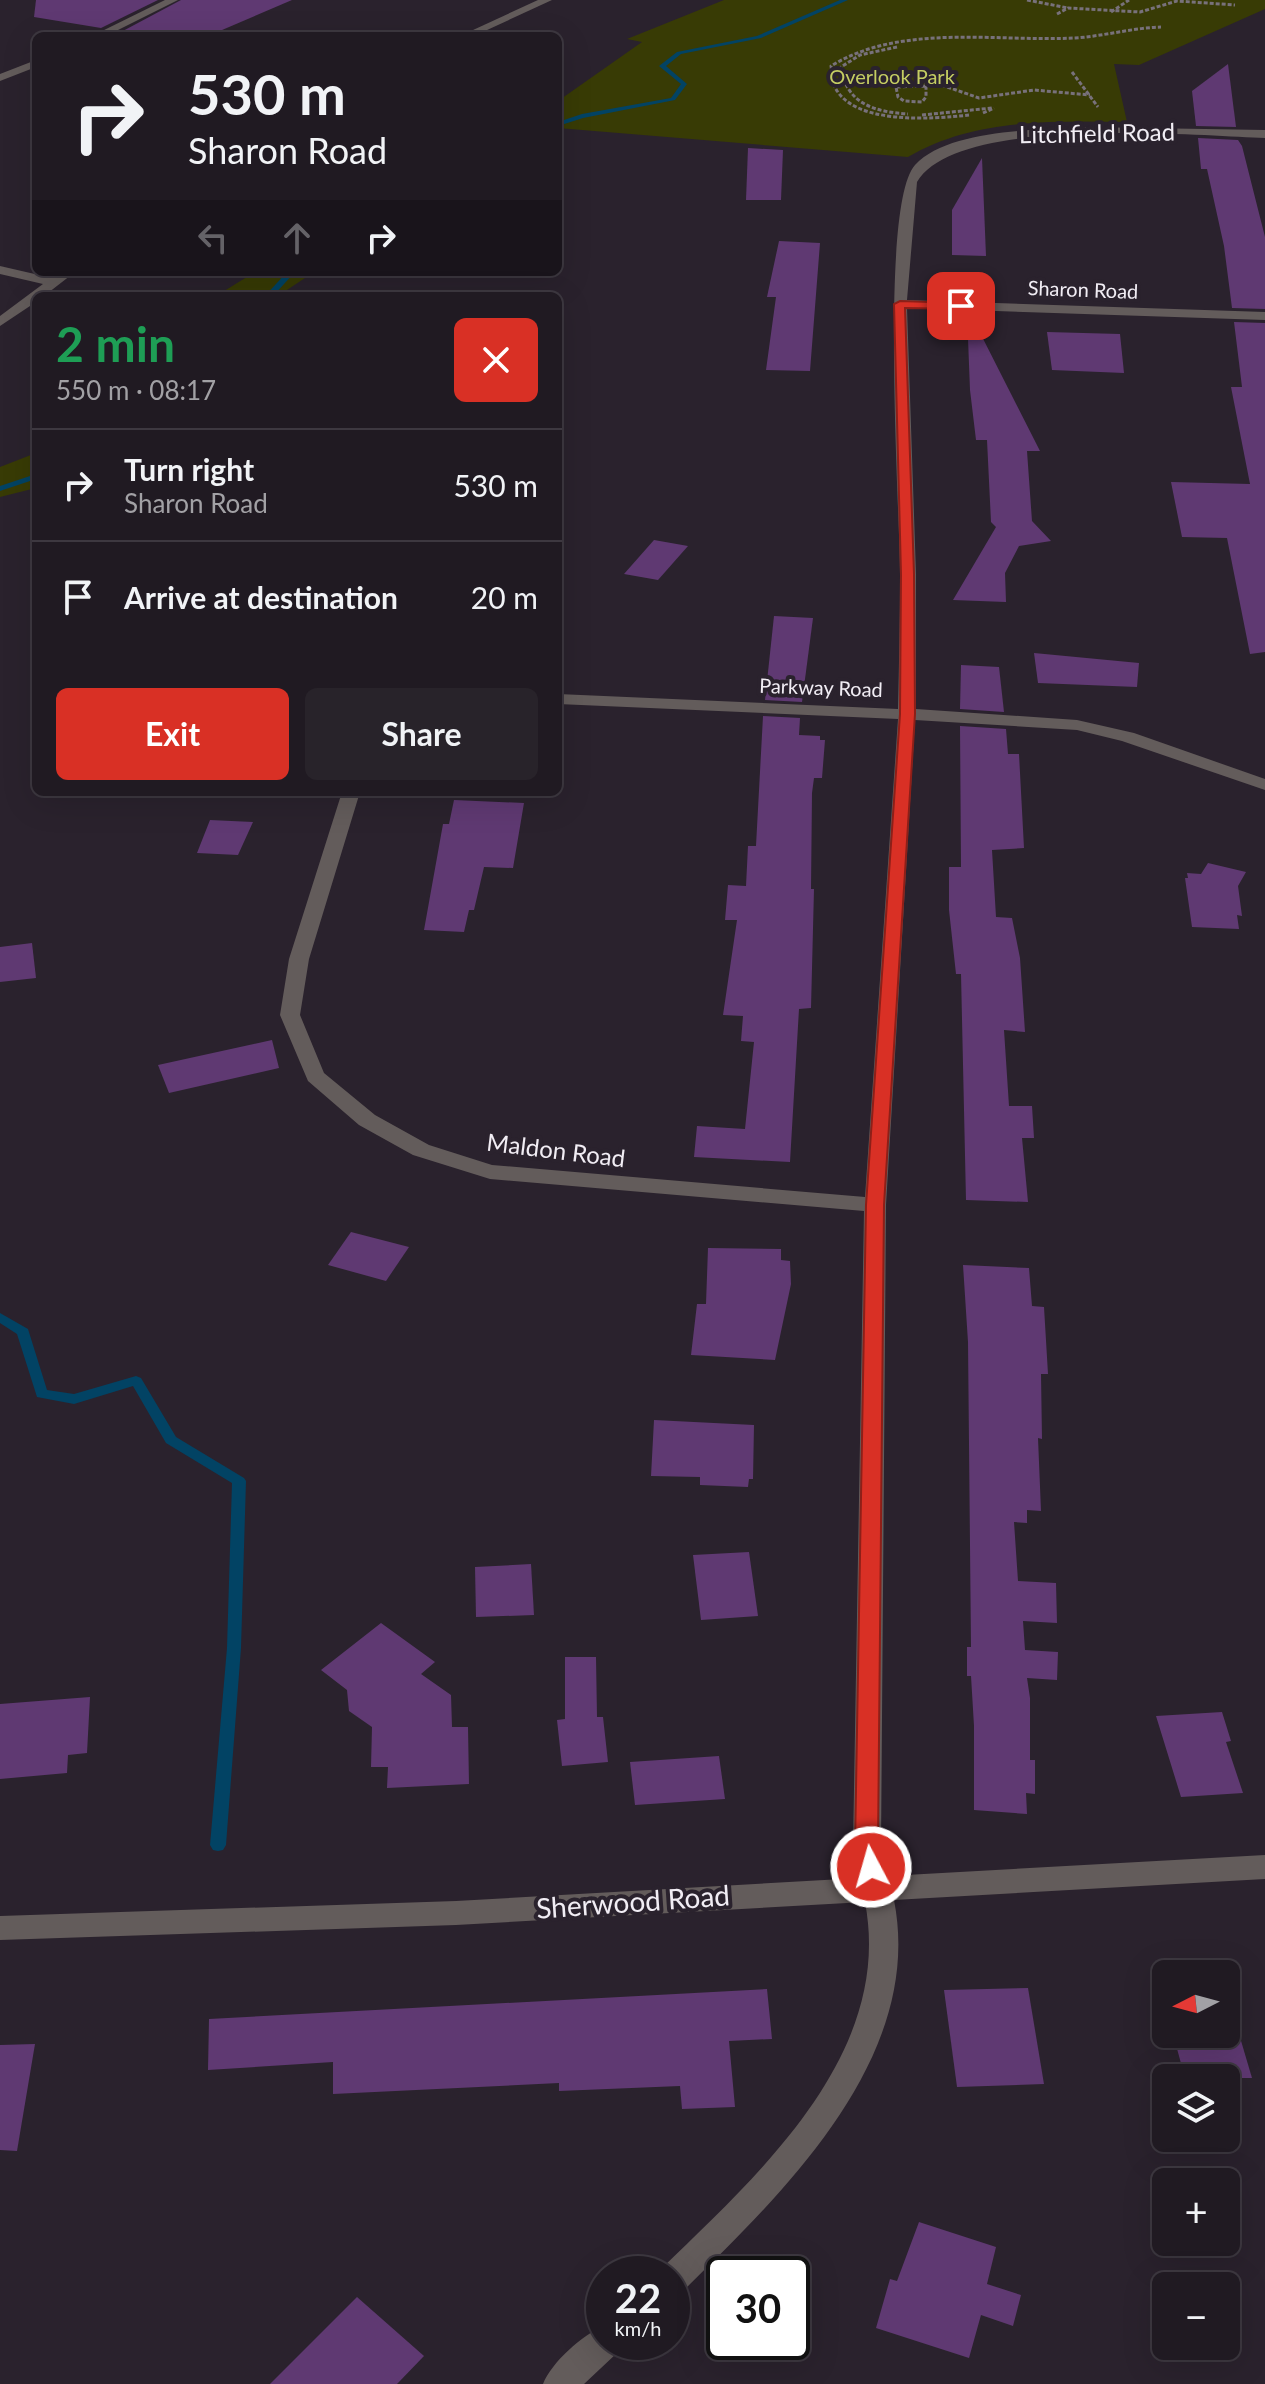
<!DOCTYPE html>
<html lang="en">
<head>
<meta charset="utf-8">
<style>
  :root { --surface:#201a22; --page:#28232a; --text:#f1f3f6; --muted:#a2a1a5; --line:#3d3840; --accent:#d93025 }
  body { margin:0; font-family:Lato,sans-serif; background:var(--page); color:var(--text); height:100vh; display:flex; flex-direction:column; font-size:30px; white-space:nowrap }
  * { box-sizing:border-box; margin:0 }
  p { font-size:26px; color:var(--muted) }
  .icon { flex:none; width:44px; height:44px; fill:none; stroke:currentColor; stroke-width:2; stroke-linecap:round; stroke-linejoin:round }
  .map { position:relative; flex:1; overflow:hidden }
  .panel { position:absolute; left:32px; top:292px; width:530px; height:504px; display:flex; flex-direction:column; background:var(--surface); border-radius:12px; box-shadow:0 8px 32px #0002,0 0 0 2px var(--line) }
  .panel>* { flex:none }
  .guide { position:absolute; left:32px; top:32px; width:530px; height:244px; border-radius:12px; box-shadow:0 8px 32px #0002,0 0 0 2px var(--line); background:#201a22; color:var(--text); overflow:hidden }
  .needle { width:52px; rotate:264deg }
  .tools { position:absolute; left:1152px; top:1960px; display:grid; gap:16px }
  .tools a { display:grid; place-items:center; width:88px; height:88px; border-radius:12px; background:var(--surface); box-shadow:0 8px 32px #0002,0 0 0 2px var(--line); font-size:40px }
  .speed { position:absolute; left:586px; top:2256px; display:flex; gap:16px; font-size:40px; font-weight:700; text-align:center }
  .speed>* { display:grid; place-content:center; width:104px; height:104px; border-radius:50%; background:var(--surface); box-shadow:0 8px 32px #0002,0 0 0 2px var(--line); line-height:1 }
  .speed small { font-size:20px; font-weight:400 }
  .speed .limit { border:4px solid #111; border-radius:12px; background:#fff; color:#111 }
  .pin { position:absolute; display:grid; place-items:center; width:68px; height:68px; color:#fff; margin:-34px; border-radius:16px; box-shadow:0 4px 12px #0006 }
  .me { position:absolute; width:88px; margin:-44px; rotate:354deg; stroke-linejoin:round; filter:drop-shadow(0 0 6px #0008) }
  .turn { display:flex; align-items:center; gap:28px; height:168px; padding:0 24px; font-size:36px }
  .turn .icon { width:104px; height:104px; stroke-width:2.5 }
  .turn b { display:block; font-size:56px; line-height:68px }
  .lanes { display:flex; align-items:center; height:76px; padding:0 24px; background:#0003; justify-content:center; gap:40px; direction:ltr }
  .lanes .off { opacity:.35 }
  .round { display:grid; place-items:center; flex:none; width:84px; height:84px; border-radius:12px; background:var(--page) }
  .head { display:flex; align-items:center; justify-content:space-between; height:136px; padding:0 24px }
  h1 { font-size:48px; font-weight:700; line-height:60px; color:#1e9e55 }
  .button { display:flex; gap:16px; margin-top:auto; padding:16px 24px }
  .button a { flex:1; height:92px; border-radius:12px; background:var(--accent); color:#fff; font-size:32px; font-weight:700; line-height:92px; text-align:center }
  .button a+a { background:var(--page); color:var(--text) }
  ul { padding:0; list-style:none }
  li { display:flex; align-items:center; gap:24px; height:112px; padding:0 24px; border-top:2px solid var(--line) }
  li div { flex:1 }
  li b { display:block; font-size:30px }
  li em { font-style:normal }
  .map>svg:first-child { display:block }
  .green { fill:#383b05 }
  .lines { fill:none; stroke-linecap:round; stroke-linejoin:round }
  .stream { fill:#024364; fill-rule:evenodd }
  .building { fill:#5f3972 }
  .path { stroke:#78717b; stroke-width:3; stroke-dasharray:4 2; stroke-linecap:butt }
  .minor { fill:#635c5b; fill-rule:evenodd }
  .route { fill:#d93025; stroke:#8d1f18; stroke-width:2 }
  .labels { text-anchor:middle; stroke-width:8; stroke-linejoin:round; paint-order:stroke }
  .far-park-label { font-size:20px; fill:#c4cd62; stroke:#2a222d }
  .far-street-label { font-size:20px; fill:#f1edf4; stroke:#2a222d }
  .street-label { font-size:24px; fill:#f1edf4; stroke:#2a222d }
  .near-street-label { font-size:28px; fill:#f1edf4; stroke:#2a222d }
</style>
</head>
<body>
<div class="map">
<svg width="1265" height="2384" viewBox="0 0 1265 2384">
  <rect width="100%" height="100%" fill="#2a222d"/>
  <g class="green">
    <path d="M 724,0 L 1265,0 L 1265,9 L 1139,65 L 1114,64 L 1127,122 C 1053,121 974,118 908,157 L 558,128 L 558,101 L 642,42 L 627,39 Z"/>
    <polygon points="255,272 314,272 278,296 216,296"/>
    <polygon points="36,453 36,488 0,497 0,467"/>
  </g>
  <g class="lines">
    <g class="stream">
      <polygon points="840,0 848,0 761,38 681,54 666,66 687,84 675,100 583,118 558,126 558,122 582,114 671,98 681,84 659,66 677,52 757,36"/>
      <polygon points="287,272 295,272 273,296 265,296"/>
      <polygon points="36,474 36,479 0,491 0,486"/>
      <polygon points="0,1313 28,1329 47,1390 74,1394 136,1376 141,1378 176,1437 244,1478 246,1481 241,1648 226,1845 223,1850 218,1851 213,1850 210,1845 227,1648 232,1483 166,1443 133,1386 74,1404 37,1397 17,1334 0,1323"/>
    </g>
  </g>
  <g class="building">
    <polygon points="36,0 158,0 101,28 34,17"/>
    <polygon points="181,0 292,0 208,36 146,36 121,32"/>
    <polygon points="1228,64 1236,127 1196,126 1192,91"/>
    <polygon points="1198,138 1238,140 1242,146 1265,237 1265,309 1232,308 1224,246 1207,169 1201,169"/>
    <polygon points="748,148 783,150 781,200 746,200"/>
    <polygon points="982,158 986,256 952,255 952,210"/>
    <polygon points="779,241 820,243 810,371 766,370 776,297 767,297"/>
    <polygon points="967,313 970,313 1040,451 1027,451 1032,521 1051,541 1019,546 1005,573 1006,602 953,600 996,527 991,522 987,440 976,440 970,390"/>
    <polygon points="1234,322 1265,323 1265,484 1259,484 1265,484 1265,652 1250,654 1227,538 1182,537 1171,482 1250,484 1231,387 1242,387"/>
    <polygon points="1047,332 1120,334 1124,373 1052,370"/>
    <polygon points="654,540 688,546 658,580 624,574"/>
    <polygon points="774,616 813,618 802,702 765,700"/>
    <polygon points="1034,653 1139,663 1137,687 1038,683"/>
    <polygon points="961,665 999,667 1004,712 960,709"/>
    <polygon points="763,716 800,718 799,735 820,736 820,740 825,740 822,778 814,778 812,793 811,889 814,889 811,1008 799,1009 790,1162 694,1157 697,1126 745,1129 754,1042 741,1041 743,1016 723,1015 737,920 725,920 728,885 746,886 748,846 756,846"/>
    <polygon points="960,726 1006,729 1008,754 1019,754 1024,848 992,850 996,917 1012,918 1020,958 1025,1032 1004,1030 1009,1106 1032,1106 1034,1138 1022,1138 1028,1202 966,1200 961,974 956,974 949,910 949,867 961,867"/>
    <polygon points="454,800 524,803 513,868 484,867 474,910 469,910 464,932 424,930 443,824 449,824"/>
    <polygon points="210,820 253,822 238,855 197,853"/>
    <polygon points="1208,863 1246,872 1238,886 1242,916 1237,915 1239,929 1192,927 1185,878 1188,878 1187,873 1201,874"/>
    <polygon points="32,943 36,978 0,982 0,947"/>
    <polygon points="272,1040 279,1068 169,1093 158,1065"/>
    <polygon points="351,1232 409,1247 386,1281 328,1265"/>
    <polygon points="708,1248 781,1249 781,1260 790,1261 791,1284 775,1360 691,1355 697,1304 706,1304"/>
    <polygon points="963,1265 1029,1268 1032,1306 1044,1307 1048,1374 1041,1374 1042,1439 1038,1438 1041,1511 1027,1510 1027,1523 1014,1522 1018,1581 1056,1583 1057,1623 1023,1621 1025,1650 1058,1652 1057,1680 1027,1678 1030,1698 1030,1760 1035,1760 1035,1794 1026,1793 1027,1814 974,1810 974,1726 971,1676 967,1676 967,1647 971,1647 968,1342"/>
    <polygon points="654,1420 754,1425 753,1479 749,1479 748,1487 700,1485 700,1477 651,1476"/>
    <polygon points="749,1552 758,1616 701,1620 693,1555"/>
    <polygon points="531,1564 534,1615 476,1617 475,1567"/>
    <polygon points="381,1623 435,1662 421,1674 451,1695 452,1727 468,1727 469,1784 387,1788 388,1767 371,1767 372,1727 349,1711 347,1690 321,1670"/>
    <polygon points="565,1657 596,1657 597,1717 603,1717 608,1762 562,1766 557,1720 565,1719"/>
    <polygon points="90,1697 87,1753 68,1755 67,1773 0,1779 0,1704"/>
    <polygon points="1222,1712 1231,1741 1226,1742 1243,1793 1181,1797 1156,1716"/>
    <polygon points="719,1756 725,1799 635,1805 630,1762"/>
    <polygon points="1028,1988 1044,2084 957,2087 944,1990"/>
    <polygon points="767,1989 772,2039 729,2041 735,2107 682,2109 680,2086 559,2091 559,2083 333,2094 333,2062 208,2070 209,2019"/>
    <polygon points="1173,2034 1239,2034 1252,2078 1185,2078"/>
    <polygon points="35,2044 17,2151 0,2150 0,2045"/>
    <polygon points="919,2222 996,2247 987,2284 1021,2295 1013,2326 981,2315 969,2358 876,2328 890,2279 897,2281"/>
    <polygon points="357,2297 424,2356 397,2384 270,2384"/>
  </g>
  <g class="lines">
    <g class="path">
      <polyline points="1027,0 1068,8"/>
      <polyline points="1111,12 1129,0"/>
      <polyline points="1057,14 1068,8 1140,12 1177,1 1235,5"/>
      <path d="M 897,47 L 860,55 L 841,67 C 846,104 875,112 908,114"/>
      <polyline points="1072,72 1098,107"/>
      <polyline points="925,86 896,87 898,97 904,101 922,102 926,97 926,82 933,82 979,98 1034,90 1090,95"/>
      <polyline points="983,113 994,108"/>
      <polyline points="922,115 992,108"/>
      <path d="M 969,115 C 934,119 851,126 834,85 C 832,79 832,72 831,66 C 901,23 996,42 1075,38 C 1104,36 1132,28 1161,27"/>
    </g>
    <g class="minor">
      <polygon points="165,0 178,0 106,36 92,36"/>
      <polygon points="538,0 552,0 474,36 460,36"/>
      <polygon points="36,60 36,67 0,81 0,74"/>
      <path d="M 1084,127 L 1265,130 L 1265,138 C 1192,135 956,115 917,182 L 907,300 L 1265,312 L 1265,320 L 907,308 L 916,574 L 916,709 L 1077,720 L 1134,733 L 1265,779 L 1265,790 L 1122,741 L 1077,730 L 915,720 L 886,1205 L 881,1847 L 888,1876 L 1265,1855 L 1265,1879 L 894,1900 C 925,2057 784,2192 683,2291 L 672,2295 L 672,2274 L 658,2274 L 661,2269 C 759,2174 894,2054 865,1902 L 456,1925 L 0,1940 L 0,1916 L 456,1901 L 860,1878 L 853,1847 L 864,1211 L 490,1179 L 413,1155 L 359,1125 L 308,1081 L 280,1015 L 289,959 L 342,792 L 360,792 L 309,959 L 300,1015 L 324,1073 L 375,1115 L 429,1145 L 492,1165 L 865,1197 L 898,719 L 558,704 L 558,694 L 898,709 C 899,664 900,619 900,575 C 900,507 879,205 915,165 C 948,129 1038,130 1084,127 Z"/>
      <polygon points="0,266 52,278 60,272 75,272 44,296 36,296 36,302 0,326 0,316 43,284 0,274"/>
      <path d="M 604,2326 L 604,2342 L 622,2342 L 617,2353 L 584,2384 L 543,2384 C 552,2362 582,2335 604,2326 Z"/>
    </g>
  </g>
  <polygon class="route" points="900,301 961,303 966,306 961,309 905,308 914,574 915,714 884,1205 878,1847 883,1867 880,1874 871,1877 863,1874 855,1847 866,1205 900,714 901,574 894,304"/>
  <g class="labels">
    <g class="far-park-label">
      <text x="892" y="84">Overlook Park</text>
    </g>
    <g class="far-street-label">
      <text transform="translate(1083 290) rotate(2)" y="7">Sharon Road</text>
      <text transform="translate(821 688) rotate(2)" y="7">Parkway Road</text>
    </g>
    <g class="street-label">
      <text transform="translate(1097 134) rotate(-1)" y="8">Litchfield Road</text>
      <text transform="translate(556 1151) rotate(7)" y="8">Maldon Road</text>
    </g>
    <g class="near-street-label">
      <text transform="translate(633 1902) rotate(-4)" y="10">Sherwood Road</text>
    </g>
  </g>
</svg>
<div class="tools">
<a><svg class="needle" viewBox="-14 -14 28 28"><path d="M0-13l5 13h-10z" fill="#e53935"/><path d="M0 13l5-13h-10z" fill="#a2a1a5"/></svg></a>
<a><svg class="icon" aria-label="layers" viewBox="0 0 24 24"><path d="M12 4l9 5-9 5-9-5zM3 14l9 5 9-5"/></svg></a>
<a>+</a>
<a>−</a>
</div>
<div class="speed"><div>22<small>km/h</small></div><div class="limit">30</div></div>
<div class="pin" style="left:961px;top:306px;background:#d93025"><svg class="icon" aria-label="arrive" viewBox="0 0 24 24"><path d="M6 21V4h12l-3 4 3 4H6"/></svg></div>
<svg class="me" style="left:871px;top:1867px" viewBox="-20 -20 40 40"><circle r="17" fill="#d93025" stroke="#fff" stroke-width="3"/><path d="M0-11L8 9 0 5-8 9z" fill="#fff"/></svg>
<div class="guide">
<div class="turn"><svg class="icon" aria-label="right" viewBox="0 0 24 24"><path d="M7 20v-9h11M14 6l5 5-5 5"/></svg><div><b>530 m</b>Sharon Road</div></div>
<div class="lanes"><svg class="icon off" aria-label="left" viewBox="0 0 24 24"><path d="M17 20v-9H6M10 6l-5 5 5 5"/></svg><svg class="icon off" aria-label="ahead" viewBox="0 0 24 24"><path d="M12 20V5M6 11l6-6 6 6"/></svg><svg class="icon" aria-label="right" viewBox="0 0 24 24"><path d="M7 20v-9h11M14 6l5 5-5 5"/></svg></div>
</div>
<section class="panel">
<div class="head"><div><h1>2 min</h1><p>550 m · 08:17</p></div><a class="round" style="background:#d93025;color:#fff"><svg class="icon" aria-label="close" viewBox="0 0 24 24"><path d="M6 6l12 12M18 6L6 18"/></svg></a></div>
<ul>
<li><svg class="icon" aria-label="right" viewBox="0 0 24 24"><path d="M7 20v-9h11M14 6l5 5-5 5"/></svg><div><b>Turn right</b><p>Sharon Road</p></div><em>530 m</em></li>
<li><svg class="icon" aria-label="arrive" viewBox="0 0 24 24"><path d="M6 21V4h12l-3 4 3 4H6"/></svg><div><b>Arrive at destination</b></div><em>20 m</em></li>
</ul>
<div class="button"><a>Exit</a><a>Share</a></div>
</section>
</div>
</body>
</html>
